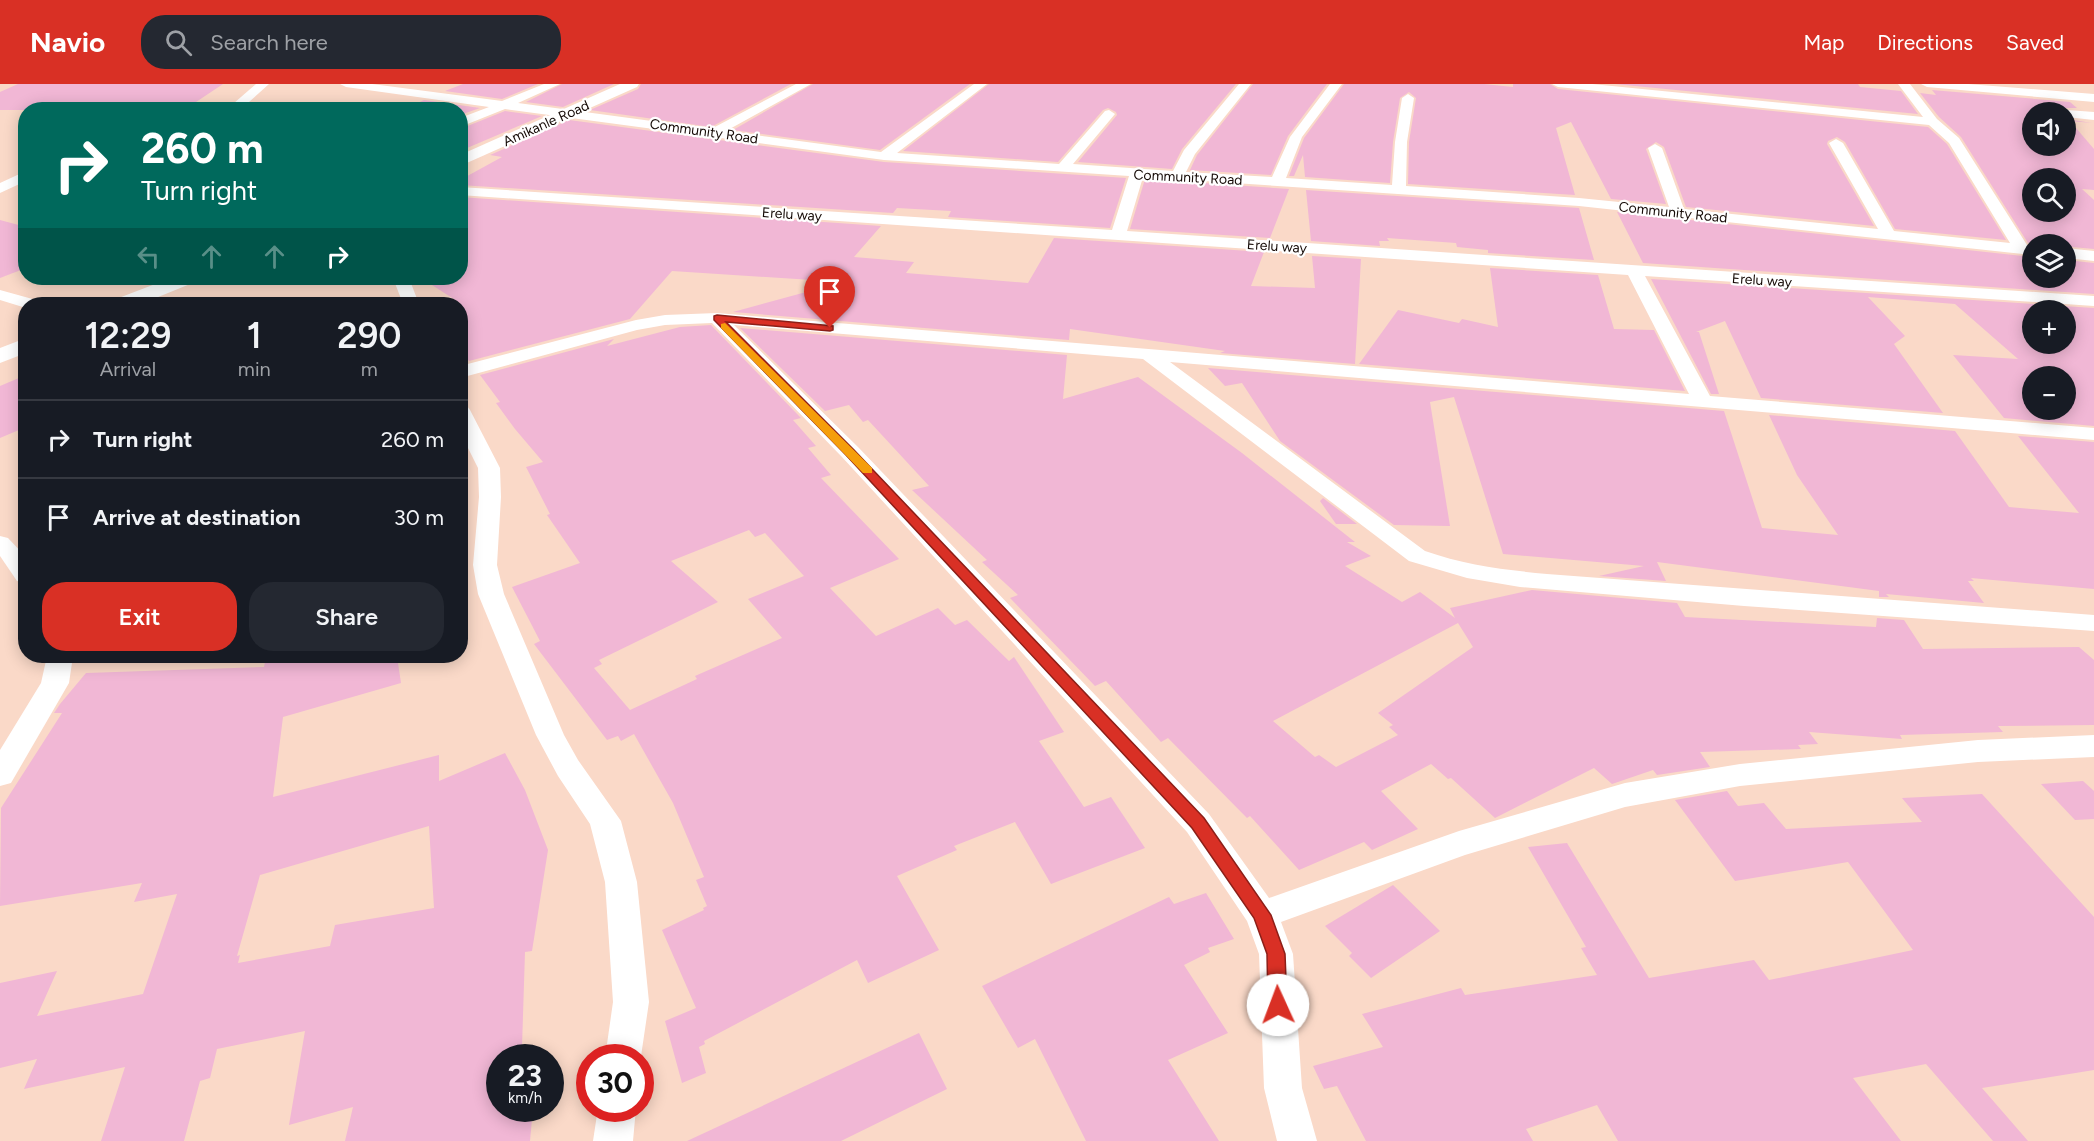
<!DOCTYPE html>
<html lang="en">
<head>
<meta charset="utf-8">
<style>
  :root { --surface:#171b24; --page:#242831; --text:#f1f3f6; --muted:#9ea1a6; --line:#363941; --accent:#d93025 }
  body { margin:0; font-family:Figtree,sans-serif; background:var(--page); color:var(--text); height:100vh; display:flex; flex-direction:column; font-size:22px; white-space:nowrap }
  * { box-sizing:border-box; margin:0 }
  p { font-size:20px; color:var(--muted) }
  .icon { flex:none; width:33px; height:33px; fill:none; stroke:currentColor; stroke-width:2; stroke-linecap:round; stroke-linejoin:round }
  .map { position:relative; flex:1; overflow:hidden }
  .sheet { position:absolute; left:18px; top:213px; width:450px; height:366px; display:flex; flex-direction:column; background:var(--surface); border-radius:24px; box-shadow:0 3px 15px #0003 }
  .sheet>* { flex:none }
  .guide { position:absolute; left:18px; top:18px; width:450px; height:183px; border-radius:24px; box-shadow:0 3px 15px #0003; background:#00695c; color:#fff; overflow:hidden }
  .fabs { position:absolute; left:2022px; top:18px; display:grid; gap:12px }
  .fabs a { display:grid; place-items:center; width:54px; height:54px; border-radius:50%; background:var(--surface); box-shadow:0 3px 15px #0003; font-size:30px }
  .speed { position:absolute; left:486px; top:960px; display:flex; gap:12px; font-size:30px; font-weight:700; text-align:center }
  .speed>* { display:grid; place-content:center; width:78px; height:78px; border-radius:50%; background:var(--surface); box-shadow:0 3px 15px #0003; line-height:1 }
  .speed small { font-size:15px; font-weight:400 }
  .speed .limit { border:9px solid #d22; background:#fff; color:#111 }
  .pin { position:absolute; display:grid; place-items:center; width:51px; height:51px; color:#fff; margin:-62px -26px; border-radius:50% 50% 50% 0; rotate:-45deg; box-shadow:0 0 6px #0007 }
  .pin .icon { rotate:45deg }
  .me { position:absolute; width:66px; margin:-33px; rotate:358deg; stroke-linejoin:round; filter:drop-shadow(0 0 4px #0008) }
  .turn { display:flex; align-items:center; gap:21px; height:126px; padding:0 24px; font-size:27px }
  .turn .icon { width:78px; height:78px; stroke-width:2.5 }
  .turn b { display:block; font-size:42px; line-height:51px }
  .lanes { display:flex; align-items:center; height:57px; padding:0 24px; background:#0003; justify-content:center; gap:30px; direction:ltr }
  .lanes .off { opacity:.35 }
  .eta { display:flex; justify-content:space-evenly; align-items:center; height:102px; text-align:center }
  .eta b { font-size:36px; font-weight:600; line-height:42px }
  .cta { display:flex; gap:12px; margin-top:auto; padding:12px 24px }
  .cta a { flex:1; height:69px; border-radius:24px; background:var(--accent); color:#fff; font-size:24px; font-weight:600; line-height:69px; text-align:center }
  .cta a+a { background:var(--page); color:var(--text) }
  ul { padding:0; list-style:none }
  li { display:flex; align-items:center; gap:18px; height:78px; padding:0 24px; border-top:2px solid var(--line) }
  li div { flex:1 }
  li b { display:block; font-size:22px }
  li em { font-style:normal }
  header { display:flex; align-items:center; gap:36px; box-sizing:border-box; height:84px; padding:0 30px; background:var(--accent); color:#fff }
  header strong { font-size:28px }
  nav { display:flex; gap:33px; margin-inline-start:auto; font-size:21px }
  .search { width:420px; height:54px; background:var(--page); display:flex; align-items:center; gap:15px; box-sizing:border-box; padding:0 21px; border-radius:24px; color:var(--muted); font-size:22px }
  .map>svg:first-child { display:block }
  .building { fill:#f1b7d5; fill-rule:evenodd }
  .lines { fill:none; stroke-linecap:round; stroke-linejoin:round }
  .minor { fill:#fff; fill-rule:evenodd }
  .tertiary { fill:#fff; fill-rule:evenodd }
  .route { fill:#d93025; stroke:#8d1f18; stroke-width:1.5 }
  .slow { fill:#f59e0b }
  .labels { text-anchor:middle; stroke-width:4.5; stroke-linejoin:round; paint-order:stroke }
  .far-street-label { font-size:14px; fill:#140905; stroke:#fff }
</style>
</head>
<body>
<header>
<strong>Navio</strong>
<div class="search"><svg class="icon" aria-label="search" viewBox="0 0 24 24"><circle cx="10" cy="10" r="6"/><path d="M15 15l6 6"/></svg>Search here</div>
<nav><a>Map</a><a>Directions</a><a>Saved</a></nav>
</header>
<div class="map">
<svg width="2094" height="1057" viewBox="0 0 2094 1057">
  <rect width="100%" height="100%" fill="#fad9c8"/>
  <g class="building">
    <polygon points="18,0 223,0 184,26 0,26 0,8"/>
    <polygon points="463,0 538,0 502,15 445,7"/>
    <polygon points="562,0 614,0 563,23 526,18"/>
    <polygon points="641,0 791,0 711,43 590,26 638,5"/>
    <polygon points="813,0 970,0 880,66 733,46"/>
    <polygon points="989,0 1236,0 1182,65 1172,85 1078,78 1117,31 1116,28 1108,24 1103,26 1058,78 903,67"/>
    <polygon points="1253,0 1327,0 1288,52 1271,91 1190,86 1197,71"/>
    <polygon points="1344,0 1484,0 1513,3 1513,0 1550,0 1558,5 1928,43 1947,60 2006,156 1895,145 1845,58 1837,53 1828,57 1827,60 1874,142 1686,123 1664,63 1656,58 1646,65 1666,120 1611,115 1571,38 1556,44 1575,111 1408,100 1409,58 1416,14 1409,8 1400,14 1393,58 1390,99 1305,93 1303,71 1294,92 1289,92 1304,54"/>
    <polygon points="1615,0 1858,0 1860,3 1901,7 1918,30"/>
    <path d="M 1932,6 L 2070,18 L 2077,24 L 2066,24 L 2060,28 L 2032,28 L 2032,62 L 2066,62 L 2066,35 L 2092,39 L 2070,37 L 2094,65 L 2094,106 L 2082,105 L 2094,116 L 2094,165 L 2028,159 L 1961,53 L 1939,33 L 1920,9 L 1936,11 ZM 2032,94 L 2066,94 L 2066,128 L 2032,128 Z"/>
    <polygon points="424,16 480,24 460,31 460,26 403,26"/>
    <polygon points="505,27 542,32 460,67 460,45"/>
    <polygon points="569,36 884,78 1126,94 1110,144 948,133 951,127 897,124 893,129 460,101 460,96 502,73 490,71"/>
    <polygon points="1145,95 1289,105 1270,154 1130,145"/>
    <polygon points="1306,106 1579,124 1594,176 1488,169 1488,166 1457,163 1456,159 1387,154 1389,157 1379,157 1380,162 1311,157"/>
    <polygon points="460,113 881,142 854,173 914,178 906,189 1028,199 1054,154 1264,168 1251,202 1315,204 1312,172 1361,175 1355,280 1220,269 1225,267 1070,245 1069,256 733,228 843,198 672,187 630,235 469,277 460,265 460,219 421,194 460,194"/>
    <polygon points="1617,128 2032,173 2032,194 2066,194 2066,176 2094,179 2094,210 1643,179"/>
    <polygon points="0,136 26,143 26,184 0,194"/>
    <polygon points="1490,184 1598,191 1614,245 1654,246 1685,307 1359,280 1398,226 1459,239 1462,235 1498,243"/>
    <path d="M 1651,195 L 2094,224 L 2094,342 L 2004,334 L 1953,271 L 2018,275 L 1955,220 L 1868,213 L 1905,252 L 1894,260 L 1943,329 L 1761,314 L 1725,237 L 1696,248 L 1699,248 L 1719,310 L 1711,310 ZM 2032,226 L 2066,226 L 2066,260 L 2032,260 ZM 2032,292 L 2066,292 L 2066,326 L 2032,326 Z"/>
    <path d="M 711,241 L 801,334 L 793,336 L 816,362 L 808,364 L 831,391 L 821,394 L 899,475 L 830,504 L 876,552 L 938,524 L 955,541 L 967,536 L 1009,577 L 1014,573 L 1064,648 L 1039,657 L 1084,723 L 1111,713 L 1145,764 L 1051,800 L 1015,738 L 954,762 L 957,766 L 897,792 L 939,866 L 868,899 L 857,876 L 704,957 L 705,960 L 699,963 L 706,989 L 682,999 L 665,937 L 696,924 L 662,846 L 704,826 L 703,824 L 707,822 L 696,796 L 704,793 L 673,719 L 634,650 L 621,657 L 618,652 L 607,656 L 534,560 L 540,557 L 512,503 L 580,479 L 547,431 L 550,430 L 526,383 L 543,378 L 515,345 L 496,319 L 500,318 L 480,291 L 614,255 L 607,262 L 680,243 ZM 749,446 L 755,453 L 765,449 L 804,492 L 748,515 L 782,554 L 695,592 L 697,595 L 630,626 L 594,584 L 602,580 L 599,576 L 718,518 L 671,477 Z"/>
    <path d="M 740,244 L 1067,271 L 1063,315 L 1138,293 L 1242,369 L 1355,458 L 1347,458 L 1371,472 L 1345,482 L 1402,518 L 1420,508 L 1455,534 L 1450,524 L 1532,506 L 1677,519 L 1685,533 L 1876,543 L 1877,534 L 1904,536 L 1923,565 L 2079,563 L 2094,576 L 2094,641 L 1998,642 L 2003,648 L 1900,651 L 1902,655 L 1809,648 L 1818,660 L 1798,661 L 1801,665 L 1700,668 L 1710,683 L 1657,691 L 1653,686 L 1612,700 L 1594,684 L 1495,734 L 1451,694 L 1448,695 L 1431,680 L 1381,707 L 1418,745 L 1372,766 L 1364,758 L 1299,786 L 1250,732 L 1247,734 L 1168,654 L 1161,658 L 1106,597 L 1095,602 L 1010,514 L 1018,511 L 982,478 L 987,476 L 912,406 L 929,402 L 868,336 L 863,338 L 849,321 L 825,327 ZM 1458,539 L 1473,563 L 1378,629 L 1393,641 L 1389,643 L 1398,651 L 1336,683 L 1319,671 L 1315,673 L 1273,637 Z"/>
    <polygon points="1208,284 1724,327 1762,444 1838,451 1797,391 1769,331 1955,347 2009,423 2079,429 2018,352 2094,358 2094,505 1971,494 1974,497 1968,497 1984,519 1886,510 1889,513 1879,513 1879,507 1657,478 1666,497 1599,492 1644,482 1503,470 1454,313 1430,318 1450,442 1394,441 1280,357 1242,299 1225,302"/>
    <polygon points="26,291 26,343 0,354 0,302"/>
    <polygon points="1323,414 1357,440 1336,440 1320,417"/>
    <path d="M 266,572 L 397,572 L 401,599 L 283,633 L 273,713 L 439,671 L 439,697 L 505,669 L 525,706 L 548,766 L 532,867 L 525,868 L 522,963 L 500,969 L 500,1024 L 533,1024 L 530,1057 L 345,1057 L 353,1023 L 289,1041 L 305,947 L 217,965 L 210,994 L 200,997 L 184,1057 L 101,1057 L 125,983 L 24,1005 L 37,975 L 0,984 L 0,899 L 57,887 L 37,932 L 143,910 L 177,810 L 134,818 L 142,799 L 0,822 L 1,724 L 62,629 L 54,629 L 60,620 L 86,589 L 264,583 ZM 429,742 L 434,824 L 335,841 L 330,862 L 238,879 L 240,871 L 237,872 L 260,791 Z"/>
    <polygon points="2083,697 2094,707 2094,735 2075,736 2041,700"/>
    <polygon points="1727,707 1738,722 1764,719 1786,745 1922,738 1902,714 1982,710 2094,833 2094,986 1982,1004 2028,1057 1993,1057 1926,980 1853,994 1901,1057 1618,1057 1597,1021 1526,1045 1533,1057 1366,1057 1337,1002 1324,1005 1313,982 1383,963 1362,930 1461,904 1465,911 1597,891 1581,864 1586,863 1528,763 1567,759 1649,894 1754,876 1769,896 1913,866 1848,778 1735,797 1675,716"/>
    <polygon points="1393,801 1440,847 1371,894 1349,872 1352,869 1325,842"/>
    <polygon points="1206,809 1234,855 1208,864 1210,868 1184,881 1228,949 1168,976 1219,1057 1086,1057 1035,955 1018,964 982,902 1169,813 1174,820"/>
    <polygon points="919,949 947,1005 841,1057 687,1057"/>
  </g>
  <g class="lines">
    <g class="minor">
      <polygon points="256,0 269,0 240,26 226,26"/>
      <path d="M 340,0 L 372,0 L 502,17 L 544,0 L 560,0 L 518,19 L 711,45 L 796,0 L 811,0 L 726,47 L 881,68 L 974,0 L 987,0 L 897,69 L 1059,80 L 1105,27 L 1109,26 L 1115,30 L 1073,80 L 1173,87 L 1184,66 L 1239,0 L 1251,0 L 1195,70 L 1186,88 L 1272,93 L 1290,53 L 1330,0 L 1342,0 L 1302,53 L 1286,94 L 1392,101 L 1395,58 L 1402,14 L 1408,10 L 1414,14 L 1407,58 L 1406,102 L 1579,114 L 1669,123 L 1648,64 L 1655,60 L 1662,64 L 1684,125 L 1878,145 L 1829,59 L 1836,55 L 1843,59 L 1894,147 L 2010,159 L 1949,59 L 1929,41 L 1558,3 L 1552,0 L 1592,0 L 1923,33 L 1898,0 L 1910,0 L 1937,35 L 1959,54 L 2027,161 L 2032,161 L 2032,171 L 1579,122 L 1143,93 L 1127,147 L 2094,212 L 2094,222 L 1645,192 L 1710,312 L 2094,344 L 2094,356 L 1170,278 L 1425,467 C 1465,481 1505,486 1547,490 L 2094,531 L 2094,547 L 1744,522 L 1520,503 L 1467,494 L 1409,477 L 1143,275 L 734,241 L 858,363 L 1209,730 L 1269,814 L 1459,747 L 1625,699 L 1740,680 L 1978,656 L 2094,651 L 2094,673 L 1978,678 L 1740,702 L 1625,723 L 1465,771 L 1281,838 L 1293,870 L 1302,1004 L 1317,1057 L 1277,1057 L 1264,1004 L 1259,870 L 1247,837 L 1187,748 L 842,373 L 712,239 L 665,241 L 637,246 L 460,294 L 460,282 L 636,236 L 665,231 L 717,229 L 1689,310 L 1628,191 L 460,111 L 460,103 L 1112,146 L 1129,92 L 884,76 L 505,25 L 460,43 L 460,34 L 489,23 L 346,3 Z"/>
      <polygon points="1921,0 1968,0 2094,10 2094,18 1927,3"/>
      <polygon points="2067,26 2094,28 2094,36 2066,33 2066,28 2062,28"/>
      <polygon points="26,87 26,97 0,109 0,99"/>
      <polygon points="2066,164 2094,167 2094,177 2066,174"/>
      <polygon points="393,194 409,194 419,220 403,220"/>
      <polygon points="0,206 36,216 39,220 26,220 26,224 0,216"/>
      <polygon points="460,320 467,322 470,326 500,384 501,413 497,481 504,510 564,651 578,676 621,737 637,798 649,918 640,979 640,974 605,974 613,918 605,798 590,740 558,692 536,651 478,510 473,481 479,413 478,384 460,348"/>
      <polygon points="0,452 8,454 26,473 26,499 17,497 0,472"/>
      <polygon points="47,572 73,572 69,599 11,699 0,702 0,666 41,599"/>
      <polygon points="598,1024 636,1024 633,1057 593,1057"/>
    </g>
    <g class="tertiary">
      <polygon points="620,0 639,0 637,3 460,82 460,71"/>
      <polygon points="171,194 198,194 195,198 141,220 113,220 116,215"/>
      <polygon points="26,254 26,269 0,279 0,264"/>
    </g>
  </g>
  <polygon class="route" points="717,231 833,242 833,246 830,247 726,238 854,366 1204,734 1271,831 1285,870 1287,921 1285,927 1278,930 1271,927 1268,921 1267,870 1254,834 1192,744 846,371 714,236 714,232"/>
  <polygon class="slow" points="725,239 872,384 872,389 863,389 721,244 721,240"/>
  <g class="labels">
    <g class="far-street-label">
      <text transform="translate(546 39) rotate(-24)" y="5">Amikanle Road</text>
      <text transform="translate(704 47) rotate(8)" y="5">Community Road</text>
      <text transform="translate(1188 93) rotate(3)" y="5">Community Road</text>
      <text transform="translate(1673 128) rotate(6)" y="5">Community Road</text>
      <text transform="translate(792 130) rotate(4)" y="5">Erelu way</text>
      <text transform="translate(1277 162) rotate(4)" y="5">Erelu way</text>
      <text transform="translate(1762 196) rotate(4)" y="5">Erelu way</text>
    </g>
  </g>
</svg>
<div class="fabs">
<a><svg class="icon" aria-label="sound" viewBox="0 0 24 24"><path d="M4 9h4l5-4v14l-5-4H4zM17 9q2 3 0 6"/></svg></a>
<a><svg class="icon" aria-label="search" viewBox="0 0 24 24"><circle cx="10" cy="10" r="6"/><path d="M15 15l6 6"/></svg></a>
<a><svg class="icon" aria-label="layers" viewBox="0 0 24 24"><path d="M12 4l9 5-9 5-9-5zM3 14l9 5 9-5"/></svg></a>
<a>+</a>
<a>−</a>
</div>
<div class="speed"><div>23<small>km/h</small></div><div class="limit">30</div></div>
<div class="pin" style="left:830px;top:244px;background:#d93025"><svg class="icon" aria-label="arrive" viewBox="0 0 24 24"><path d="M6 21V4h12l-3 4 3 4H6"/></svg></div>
<svg class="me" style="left:1278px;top:921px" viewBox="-20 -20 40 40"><circle r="19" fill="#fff"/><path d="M0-13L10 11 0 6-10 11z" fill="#d93025"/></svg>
<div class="guide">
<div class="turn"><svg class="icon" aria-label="right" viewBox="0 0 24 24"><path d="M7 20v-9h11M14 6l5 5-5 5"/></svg><div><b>260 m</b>Turn right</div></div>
<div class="lanes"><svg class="icon off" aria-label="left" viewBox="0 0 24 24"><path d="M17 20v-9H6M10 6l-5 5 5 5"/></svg><svg class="icon off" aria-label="ahead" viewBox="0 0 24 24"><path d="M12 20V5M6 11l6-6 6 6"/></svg><svg class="icon off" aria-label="ahead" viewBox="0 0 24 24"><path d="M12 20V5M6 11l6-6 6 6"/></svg><svg class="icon" aria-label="right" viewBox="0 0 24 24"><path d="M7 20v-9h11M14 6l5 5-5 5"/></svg></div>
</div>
<section class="sheet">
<div class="eta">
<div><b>12:29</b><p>Arrival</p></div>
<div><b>1</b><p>min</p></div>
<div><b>290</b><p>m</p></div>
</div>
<ul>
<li><svg class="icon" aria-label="right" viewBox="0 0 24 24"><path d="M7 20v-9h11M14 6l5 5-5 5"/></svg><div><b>Turn right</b></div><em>260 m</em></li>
<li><svg class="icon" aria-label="arrive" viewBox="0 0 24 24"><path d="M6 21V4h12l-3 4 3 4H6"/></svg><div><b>Arrive at destination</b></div><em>30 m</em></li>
</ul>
<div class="cta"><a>Exit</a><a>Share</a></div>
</section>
</div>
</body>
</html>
